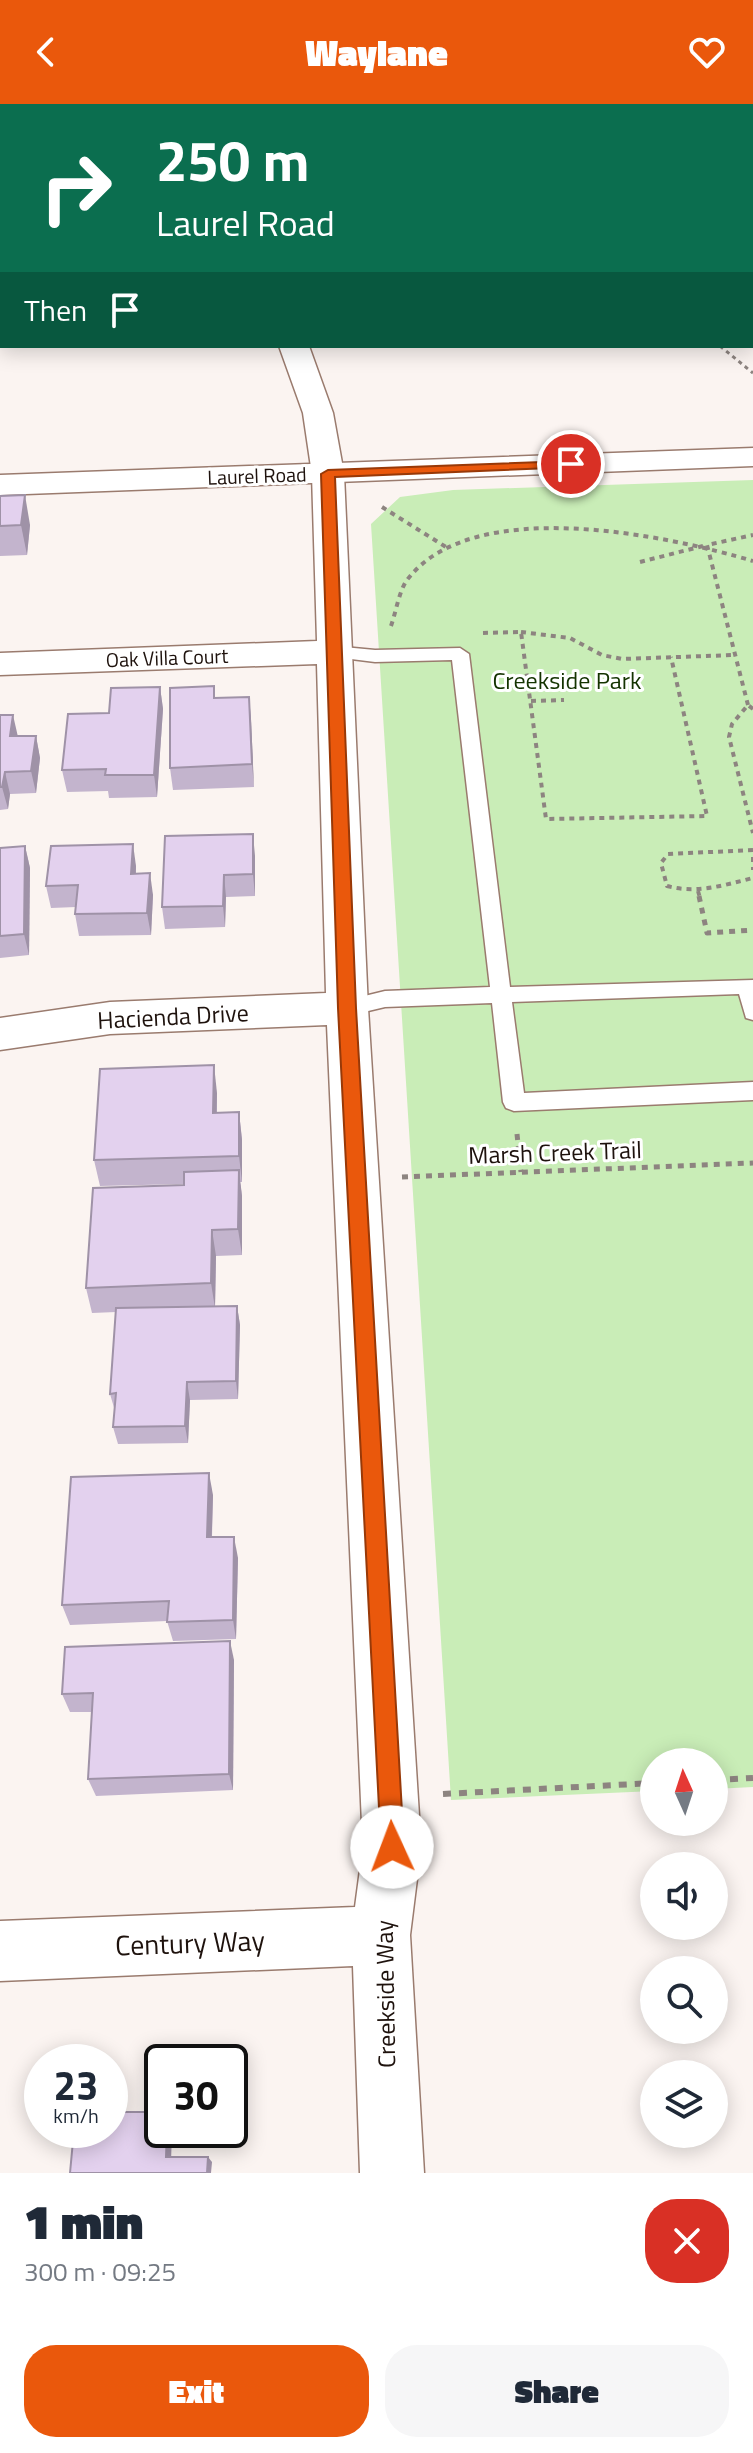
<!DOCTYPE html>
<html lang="en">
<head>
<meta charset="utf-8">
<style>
  :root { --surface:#fff; --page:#f6f6f7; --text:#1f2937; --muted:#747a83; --accent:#ea580c }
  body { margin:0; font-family:"Titillium Web",sans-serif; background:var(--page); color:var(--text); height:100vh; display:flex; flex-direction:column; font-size:30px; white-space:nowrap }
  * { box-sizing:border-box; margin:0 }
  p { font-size:26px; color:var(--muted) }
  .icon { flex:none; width:44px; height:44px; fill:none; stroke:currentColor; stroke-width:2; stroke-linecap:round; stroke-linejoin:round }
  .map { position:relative; height:2069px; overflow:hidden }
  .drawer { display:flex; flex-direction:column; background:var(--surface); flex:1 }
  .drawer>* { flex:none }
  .top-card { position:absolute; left:0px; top:0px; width:754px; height:244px; box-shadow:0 4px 20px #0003; background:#0b6e4f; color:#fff; overflow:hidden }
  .needle { width:52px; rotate:357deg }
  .tools { position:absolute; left:640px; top:1644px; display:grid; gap:16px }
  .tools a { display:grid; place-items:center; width:88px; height:88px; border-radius:50%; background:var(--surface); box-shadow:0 4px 20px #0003; font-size:40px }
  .speed { position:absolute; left:24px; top:1940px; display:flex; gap:16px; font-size:40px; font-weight:700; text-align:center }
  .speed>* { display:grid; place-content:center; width:104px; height:104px; border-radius:50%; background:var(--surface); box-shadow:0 4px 20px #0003; line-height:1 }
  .speed small { font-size:20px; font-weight:400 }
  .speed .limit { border:4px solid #111; border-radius:12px; background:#fff; color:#111 }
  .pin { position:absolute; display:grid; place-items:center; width:68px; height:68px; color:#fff; margin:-34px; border:4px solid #fff; border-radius:50%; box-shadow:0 2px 8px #0007 }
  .me { position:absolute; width:88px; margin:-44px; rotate:358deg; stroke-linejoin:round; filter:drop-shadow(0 0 6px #0008) }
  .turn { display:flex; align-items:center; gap:28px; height:168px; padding:0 24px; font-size:36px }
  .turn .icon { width:104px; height:104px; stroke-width:2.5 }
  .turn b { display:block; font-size:56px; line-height:68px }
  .then { display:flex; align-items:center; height:76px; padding:0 24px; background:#0003; gap:16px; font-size:30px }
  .round { display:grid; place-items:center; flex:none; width:84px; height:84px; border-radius:32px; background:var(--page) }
  .summary { display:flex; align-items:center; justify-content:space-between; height:136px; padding:0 24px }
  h1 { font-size:48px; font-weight:800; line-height:60px }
  .button { display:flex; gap:16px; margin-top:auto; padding:16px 24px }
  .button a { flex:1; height:92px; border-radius:32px; background:var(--accent); color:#fff; font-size:32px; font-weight:800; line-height:92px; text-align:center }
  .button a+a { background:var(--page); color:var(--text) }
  header { display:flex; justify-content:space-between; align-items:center; height:104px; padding:0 24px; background:var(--accent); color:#fff; font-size:36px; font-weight:800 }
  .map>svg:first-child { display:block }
  .green { fill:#c9edb7 }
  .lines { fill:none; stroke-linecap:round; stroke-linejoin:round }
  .stream { fill:#8fbae8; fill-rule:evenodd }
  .lane-casing { stroke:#9a7b6e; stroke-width:3 }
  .street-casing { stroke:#9a7b6e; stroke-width:3 }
  .secondary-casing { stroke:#9a7b6e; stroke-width:3 }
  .path-far3 { stroke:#8d8480; stroke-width:3; stroke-dasharray:4 4; stroke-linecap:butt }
  .path-far2 { stroke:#8d8480; stroke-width:4; stroke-dasharray:5 5; stroke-linecap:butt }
  .path-far1 { stroke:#8d8480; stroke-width:5; stroke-dasharray:6 6; stroke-linecap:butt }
  .path { stroke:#8d8480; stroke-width:6; stroke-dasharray:8 8; stroke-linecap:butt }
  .lane { fill:#fff; fill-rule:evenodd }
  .street { fill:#fff; fill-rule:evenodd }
  .secondary { fill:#fff; fill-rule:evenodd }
  .wall { fill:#c3b4cd }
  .shaded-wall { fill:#9f92a7 }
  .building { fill:#e3d1ee; stroke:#9f92a7; stroke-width:2 }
  .route { fill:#ea580c; stroke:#983908; stroke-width:2 }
  .labels { text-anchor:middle; stroke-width:6; stroke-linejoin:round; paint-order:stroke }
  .far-street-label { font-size:20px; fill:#1e120d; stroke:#fff }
  .park-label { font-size:24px; fill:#143300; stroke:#fff }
  .street-label { font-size:24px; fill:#1e120d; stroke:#fff }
  .near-street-label { font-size:28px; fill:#1e120d; stroke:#fff }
</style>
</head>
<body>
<header><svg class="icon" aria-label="back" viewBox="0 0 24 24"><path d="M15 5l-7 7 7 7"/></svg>Waylane<svg class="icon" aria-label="heart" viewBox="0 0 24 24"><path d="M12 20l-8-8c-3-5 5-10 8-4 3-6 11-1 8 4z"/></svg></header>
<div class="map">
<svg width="753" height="2069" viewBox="0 0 753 2069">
  <rect width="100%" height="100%" fill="#fbf4f1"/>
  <polygon class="green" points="753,376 753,1683 714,1685 714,1658 654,1658 654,1687 451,1696 371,420 400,393 453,386"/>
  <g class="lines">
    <g class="stream">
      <polygon points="495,0 503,0 505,2 497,2"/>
      <polygon points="752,190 753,191 753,197 752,196"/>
    </g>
    <defs>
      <polygon id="lane" points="333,542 375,546 460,544 469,550 510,883 753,876 753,916 746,914 739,890 512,898 524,989 753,978 753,996 514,1007 506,1004 503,998 492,899 385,903 347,912 340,910 337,904 340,898 385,887 490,883 452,556 375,558 327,552 327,544"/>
      <g id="street">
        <polygon points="723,0 749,0 750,2 724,2"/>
        <polygon points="279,242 309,242 333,309 344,370 368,904 421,1743 410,1831 424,2069 360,2069 353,1862 0,1877 0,1817 355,1803 363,1743 327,921 110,930 0,946 0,914 110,898 326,889 317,560 0,571 0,549 317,537 312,370 303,309"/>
      </g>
      <polygon id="secondary" points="753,344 753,362 0,391 0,371"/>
    </defs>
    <use href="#lane" class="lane-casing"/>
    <use href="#street" class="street-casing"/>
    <use href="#secondary" class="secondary-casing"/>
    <g class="path-far3">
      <polyline points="417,0 420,2"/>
      <polyline points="562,0 565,2"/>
      <polyline points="720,242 753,269"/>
    </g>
    <g class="path-far2">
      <polyline points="382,403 446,443"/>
      <polyline points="640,458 703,442"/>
      <path d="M 391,522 C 396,508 399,487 407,476 C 472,390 666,431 753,457"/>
      <polyline points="521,528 570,534 602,551 622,555 734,551"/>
      <polyline points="483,529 521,528 546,715 707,712 671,553"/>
      <polyline points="531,597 564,596"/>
      <polyline points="748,601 707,441 753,431"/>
      <polyline points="753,605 748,601 732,620 729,633 753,729"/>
      <path d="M 753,746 L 668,750 L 661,759 L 667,782 C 697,790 724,781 753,774"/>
      <polyline points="753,753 753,766"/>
      <polyline points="698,787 700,794"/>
    </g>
    <g class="path-far1">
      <polyline points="699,792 707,829 753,826"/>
      <polyline points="517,1030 521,1068"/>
      <polyline points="402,1073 753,1059"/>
    </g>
    <g class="path">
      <polyline points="714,1676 753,1674"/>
      <polyline points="443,1690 654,1679"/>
    </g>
    <use href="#lane" class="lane"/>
    <use href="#street" class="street"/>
    <use href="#secondary" class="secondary"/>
  </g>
  <g class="wall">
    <polygon points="608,0 702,0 704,2 608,2"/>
    <polygon points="752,28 753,29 753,111 752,111"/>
    <polygon points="0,392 30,421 27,451 0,452"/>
    <polygon points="160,583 163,605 157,693 109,694 108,687 67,688 62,666 109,609"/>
    <polygon points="249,593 254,683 173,686 170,664"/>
    <polygon points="0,611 18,632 36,632 40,654 36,689 10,690 8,705 0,706"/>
    <polygon points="25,742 30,764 29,851 0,854 0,744"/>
    <polygon points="255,752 255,792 226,793 225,823 165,825 162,803"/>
    <polygon points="136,762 136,770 153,791 151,831 79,832 75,810 76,803 51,804 46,782"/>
    <polygon points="217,989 217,1009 239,1008 242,1036 242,1078 240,1078 242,1092 242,1151 216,1152 215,1202 237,1202 240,1221 238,1295 190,1296 188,1339 118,1340 113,1323 115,1307 110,1290 116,1208 92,1209 86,1184 184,1080 100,1082 94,1056"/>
    <polygon points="213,1391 212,1433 238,1454 236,1535 173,1537 167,1517 70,1521 62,1501"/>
    <polygon points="234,1556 233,1686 96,1692 88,1675 92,1608 70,1608 62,1590"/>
  </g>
  <g class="shaded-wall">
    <polygon points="639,0 688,0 688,2 631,2"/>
    <polygon points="25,391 30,421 27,451 21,421"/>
    <polygon points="160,583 163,605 157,693 154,671"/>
    <polygon points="249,593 251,615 254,683 252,660"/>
    <polygon points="13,611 18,633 10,632"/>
    <polygon points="36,632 40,654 36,689 31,667"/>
    <polygon points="5,668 10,690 8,705 2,683"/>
    <polygon points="253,730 255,752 255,792 253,770"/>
    <polygon points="133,740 136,762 135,791 131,770"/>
    <polygon points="25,742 30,764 29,851 24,830"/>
    <polygon points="150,769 153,791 151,831 147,809"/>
    <polygon points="224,771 226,793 225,823 223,802"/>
    <polygon points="214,961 217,989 216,1037 213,1009"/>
    <polygon points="239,1008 242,1036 242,1078 239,1052"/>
    <polygon points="239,1066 242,1092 242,1151 238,1125"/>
    <polygon points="212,1126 216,1152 215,1204 211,1179"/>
    <polygon points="237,1202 240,1221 238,1295 236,1277"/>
    <polygon points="187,1278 190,1296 188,1339 185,1322"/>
    <polygon points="209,1369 213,1391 211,1455 207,1433"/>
    <polygon points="234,1433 238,1454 236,1535 233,1516"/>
    <polygon points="230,1537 234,1556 233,1686 229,1670"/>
    <polygon points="167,2026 172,2026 171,2058 166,2053"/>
    <polygon points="208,2053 212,2058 211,2069 207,2069"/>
  </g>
  <g class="building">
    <polygon points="663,0 702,0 704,2 651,2"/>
    <polygon points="753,50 753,73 752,73 752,51"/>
    <polygon points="25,391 21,421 0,422 0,392"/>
    <polygon points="214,582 214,594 249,593 252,660 170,664 170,584"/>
    <polygon points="160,583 154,671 105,671 106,665 62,666 68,610 109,609 111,584"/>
    <polygon points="0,611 13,611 10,632 36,632 31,667 5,668 2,683 0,683"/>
    <polygon points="253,730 253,770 224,771 223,802 162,803 165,732"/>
    <polygon points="133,740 131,770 150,769 147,809 75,810 78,781 46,782 51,742"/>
    <polygon points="25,742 24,830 0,832 0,744"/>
    <polygon points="214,961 213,1009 239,1008 239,1052 94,1056 100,965"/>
    <polygon points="239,1066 238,1125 212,1126 211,1179 86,1184 93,1084 184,1081 184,1068"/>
    <polygon points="237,1202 236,1277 187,1278 185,1322 113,1323 116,1289 110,1290 116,1204"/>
    <polygon points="209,1369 207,1433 234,1433 233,1516 167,1518 169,1497 62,1501 71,1373"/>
    <polygon points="230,1537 229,1670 88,1675 93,1589 62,1590 65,1543"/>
    <polygon points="110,2008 162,2008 162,2026 167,2026 166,2053 208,2053 207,2069 70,2069 74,2026 110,2026"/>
  </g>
  <polygon class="route" points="571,357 575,358 575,363 335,373 356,904 404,1743 401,1752 392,1755 384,1752 381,1743 338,904 321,370 328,366"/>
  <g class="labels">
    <g class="far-street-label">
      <text transform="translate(257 372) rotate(-2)" y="7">Laurel Road</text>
      <text transform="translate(167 554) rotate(-2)" y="7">Oak Villa Court</text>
    </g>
    <g class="park-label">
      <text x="567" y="585">Creekside Park</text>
    </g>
    <g class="street-label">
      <text transform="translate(173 913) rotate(-3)" y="8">Hacienda Drive</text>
      <text transform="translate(555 1049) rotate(-2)" y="8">Marsh Creek Trail</text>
      <text transform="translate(386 1890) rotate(-91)" y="8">Creekside Way</text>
    </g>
    <g class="near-street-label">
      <text transform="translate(190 1839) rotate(-2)" y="10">Century Way</text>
    </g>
  </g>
</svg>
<div class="tools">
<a><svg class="needle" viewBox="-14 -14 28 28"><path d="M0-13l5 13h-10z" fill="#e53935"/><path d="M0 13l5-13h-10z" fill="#747a83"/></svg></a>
<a><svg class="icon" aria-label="sound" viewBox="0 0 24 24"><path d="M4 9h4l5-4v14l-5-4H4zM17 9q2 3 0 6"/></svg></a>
<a><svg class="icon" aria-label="search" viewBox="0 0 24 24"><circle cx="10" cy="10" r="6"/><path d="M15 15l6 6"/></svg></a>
<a><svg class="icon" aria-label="layers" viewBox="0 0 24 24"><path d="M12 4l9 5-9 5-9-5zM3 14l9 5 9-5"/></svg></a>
</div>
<div class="speed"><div>23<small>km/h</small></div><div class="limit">30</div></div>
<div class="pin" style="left:571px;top:360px;background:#d93025"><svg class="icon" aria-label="arrive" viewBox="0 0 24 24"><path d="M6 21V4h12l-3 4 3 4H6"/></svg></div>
<svg class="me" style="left:392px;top:1743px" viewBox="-20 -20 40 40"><circle r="19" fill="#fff"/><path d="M0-13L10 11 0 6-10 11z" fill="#ea580c"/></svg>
<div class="top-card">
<div class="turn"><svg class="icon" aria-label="right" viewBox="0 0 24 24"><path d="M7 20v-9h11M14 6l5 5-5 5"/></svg><div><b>250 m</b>Laurel Road</div></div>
<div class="then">Then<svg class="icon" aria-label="arrive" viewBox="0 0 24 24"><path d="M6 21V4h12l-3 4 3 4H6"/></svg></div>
</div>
</div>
<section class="drawer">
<div class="summary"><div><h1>1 min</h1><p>300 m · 09:25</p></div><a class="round" style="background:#d93025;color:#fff"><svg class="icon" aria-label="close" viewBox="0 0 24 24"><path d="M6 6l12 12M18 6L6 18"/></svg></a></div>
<div class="button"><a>Exit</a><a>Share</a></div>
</section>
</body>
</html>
